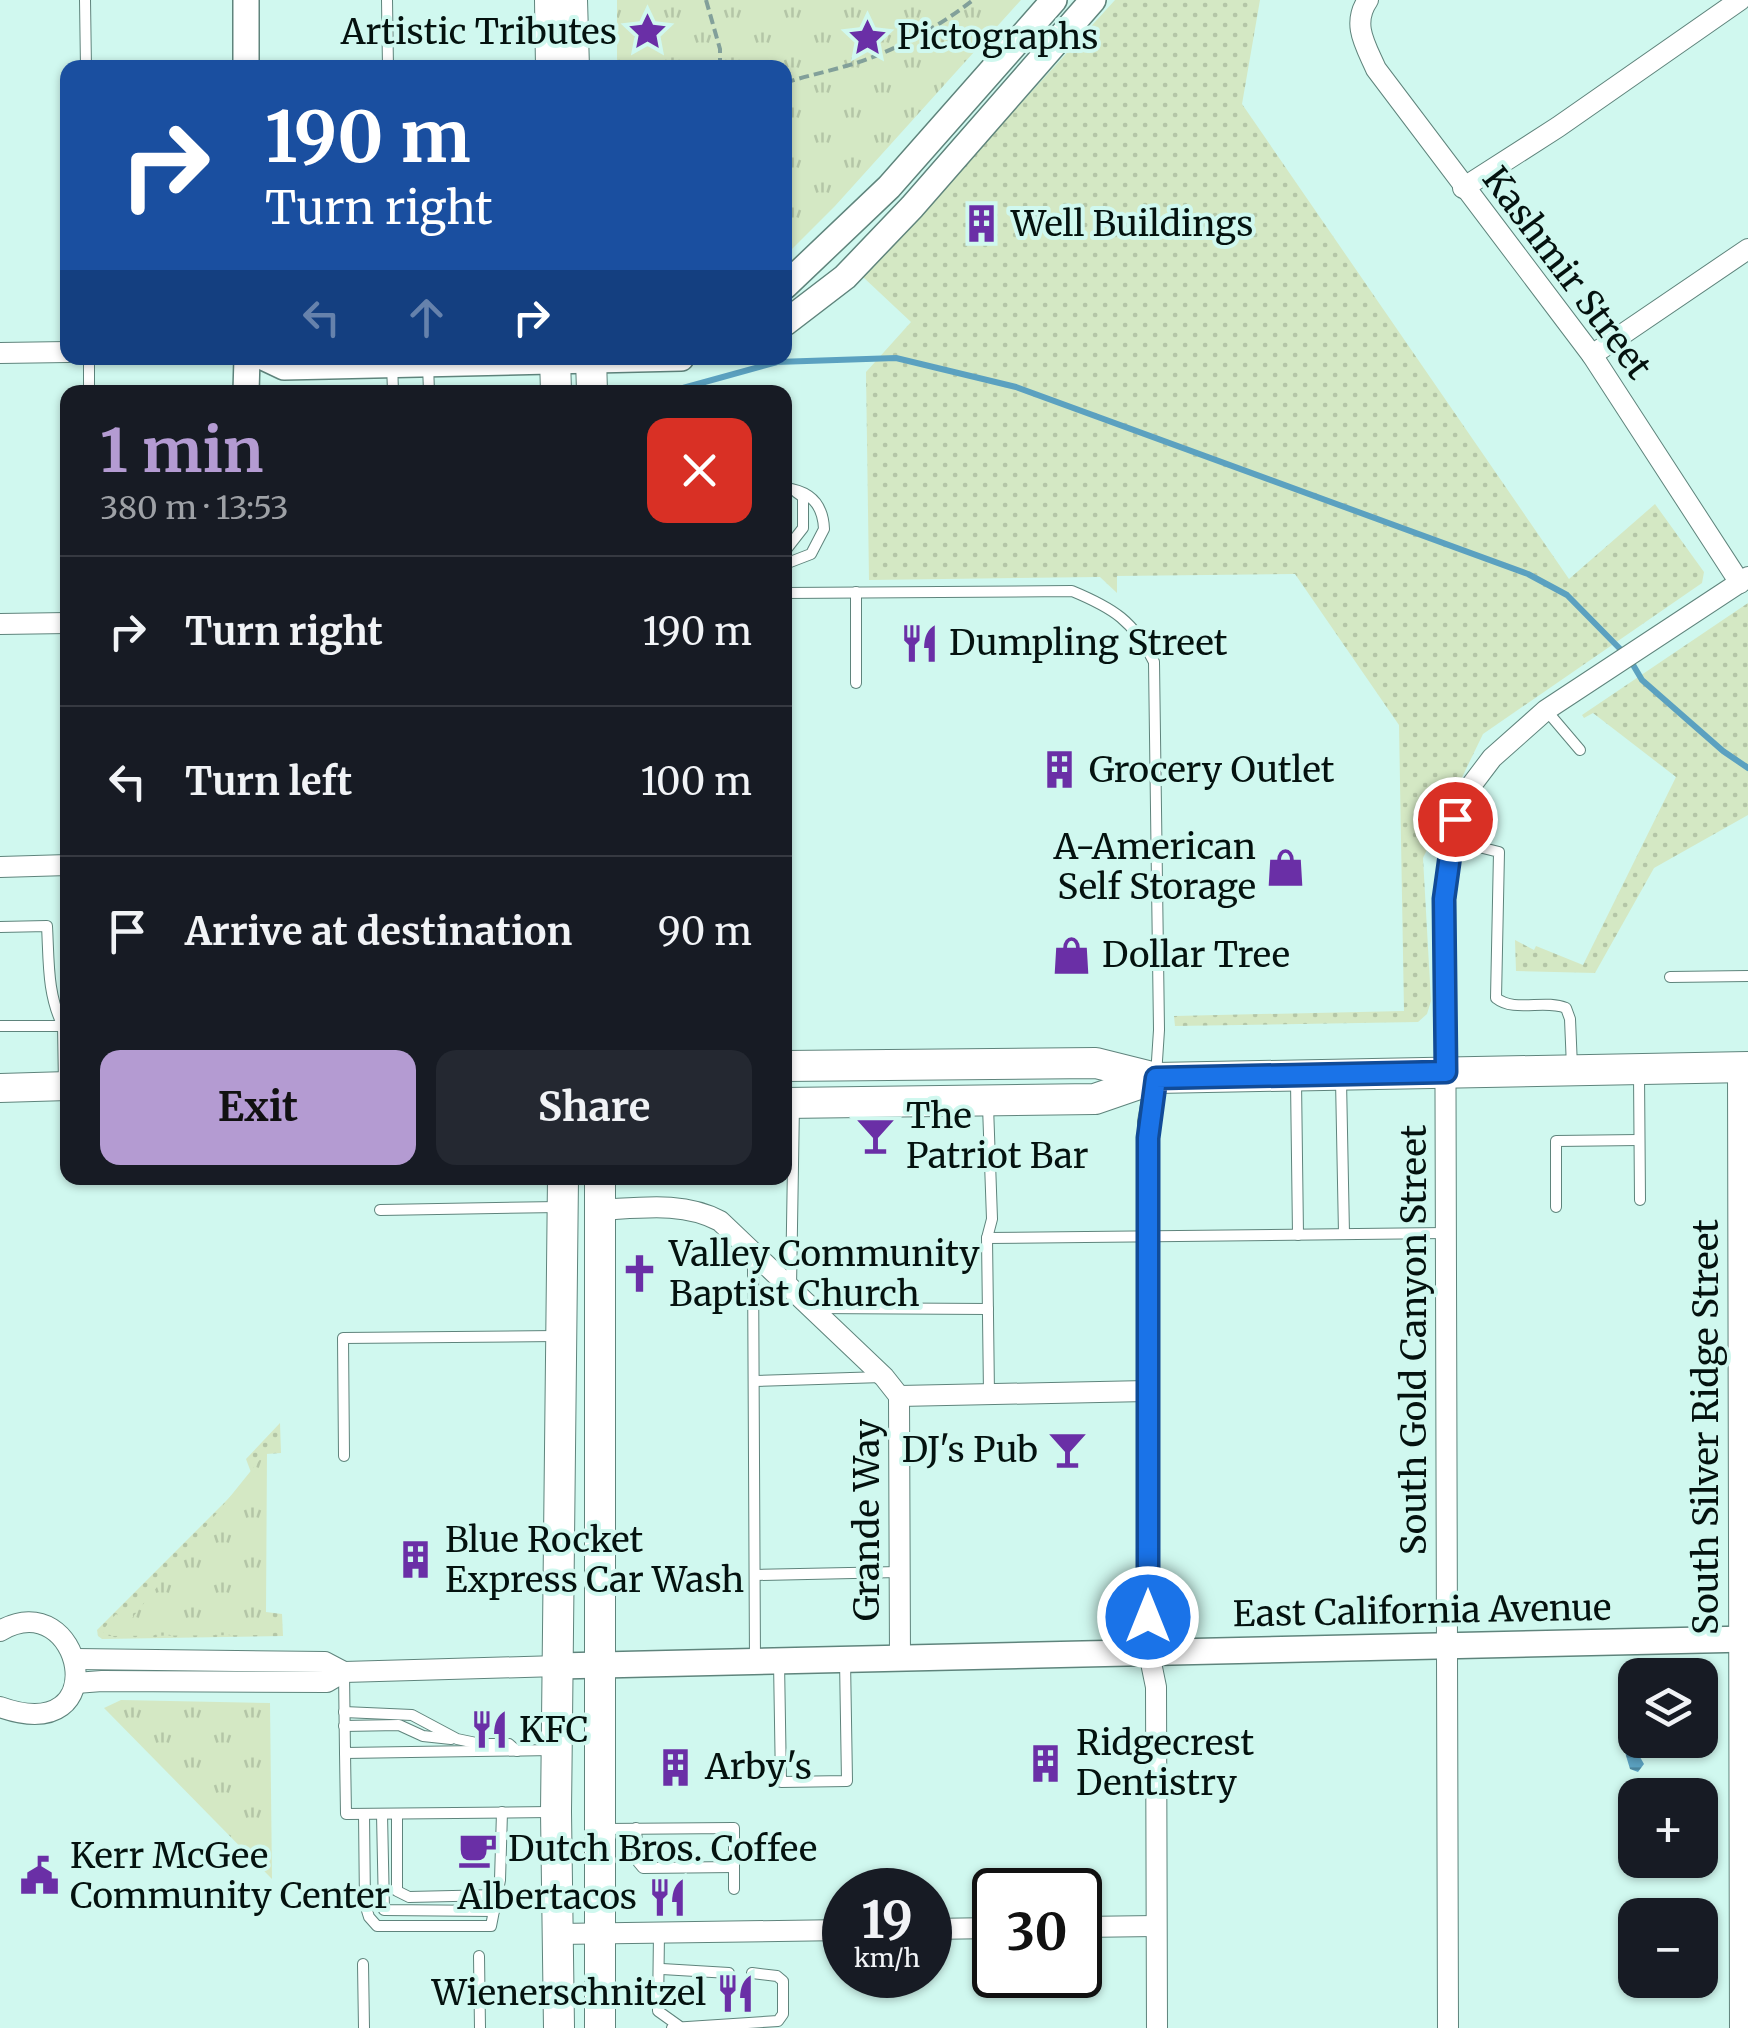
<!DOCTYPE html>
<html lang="en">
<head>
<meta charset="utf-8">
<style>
  :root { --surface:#171b24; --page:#242831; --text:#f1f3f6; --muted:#9ea1a6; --line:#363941; --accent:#b49bd2 }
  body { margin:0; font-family:Merriweather,serif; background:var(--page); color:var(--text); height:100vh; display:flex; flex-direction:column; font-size:38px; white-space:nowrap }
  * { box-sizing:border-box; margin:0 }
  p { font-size:32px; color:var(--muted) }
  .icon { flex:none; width:55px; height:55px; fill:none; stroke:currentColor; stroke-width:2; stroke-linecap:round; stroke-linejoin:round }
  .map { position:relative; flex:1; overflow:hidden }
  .drawer { position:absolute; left:60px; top:385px; width:732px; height:800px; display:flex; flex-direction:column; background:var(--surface); border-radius:20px; box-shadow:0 2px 8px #0004 }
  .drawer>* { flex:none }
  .top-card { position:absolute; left:60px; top:60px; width:732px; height:305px; border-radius:20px; box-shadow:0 2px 8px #0004; background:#1a4fa0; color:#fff; overflow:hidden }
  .fabs { position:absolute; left:1618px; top:1658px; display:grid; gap:20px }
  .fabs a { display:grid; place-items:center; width:100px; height:100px; border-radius:20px; background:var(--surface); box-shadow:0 2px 8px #0004; font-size:50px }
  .speed { position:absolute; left:822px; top:1868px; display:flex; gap:20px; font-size:50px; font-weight:700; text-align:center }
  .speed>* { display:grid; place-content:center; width:130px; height:130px; border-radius:50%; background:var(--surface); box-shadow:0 2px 8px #0004; line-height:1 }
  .speed small { font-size:25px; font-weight:400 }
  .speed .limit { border:5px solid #111; border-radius:15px; background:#fff; color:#111 }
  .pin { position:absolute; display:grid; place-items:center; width:85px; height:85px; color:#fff; margin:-42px; border:5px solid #fff; border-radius:50%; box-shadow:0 2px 10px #0007 }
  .me { position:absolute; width:110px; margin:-55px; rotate:0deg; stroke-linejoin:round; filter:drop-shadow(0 0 8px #0008) }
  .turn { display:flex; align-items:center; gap:35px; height:210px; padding:0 40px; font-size:45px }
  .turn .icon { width:130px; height:130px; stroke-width:2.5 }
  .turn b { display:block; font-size:70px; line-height:85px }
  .lanes { display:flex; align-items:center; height:95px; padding:0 40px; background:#0003; justify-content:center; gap:50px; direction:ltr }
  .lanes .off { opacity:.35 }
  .round { display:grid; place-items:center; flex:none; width:105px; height:105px; border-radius:20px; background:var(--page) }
  .summary { display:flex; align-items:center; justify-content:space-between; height:170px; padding:0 40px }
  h1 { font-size:60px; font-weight:700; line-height:75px; color:var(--accent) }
  .primary-button { display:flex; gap:20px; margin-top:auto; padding:20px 40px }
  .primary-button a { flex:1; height:115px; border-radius:20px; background:var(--accent); color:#111; font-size:40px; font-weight:700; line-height:115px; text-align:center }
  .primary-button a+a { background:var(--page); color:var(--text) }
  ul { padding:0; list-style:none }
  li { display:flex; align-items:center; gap:30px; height:150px; padding:0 40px; border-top:2px solid var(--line) }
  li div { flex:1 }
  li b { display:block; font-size:38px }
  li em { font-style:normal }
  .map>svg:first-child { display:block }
  .grass { fill:url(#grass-dots) }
  .park { fill:url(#park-tufts) }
  .water { fill:url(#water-rules) }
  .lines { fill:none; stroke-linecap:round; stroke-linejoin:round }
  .stream { stroke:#5ba1c0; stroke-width:6 }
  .service-casing { stroke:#5f847c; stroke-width:12 }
  .minor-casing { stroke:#5f847c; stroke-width:22 }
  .tertiary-casing { stroke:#5f847c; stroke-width:28 }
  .secondary-casing { stroke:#5f847c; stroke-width:30 }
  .primary-casing { stroke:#5f847c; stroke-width:32 }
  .path { stroke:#82a09a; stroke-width:4; stroke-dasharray:10 5; stroke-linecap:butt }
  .service { stroke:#fff; stroke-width:10 }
  .minor { stroke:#fff; stroke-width:20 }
  .tertiary { stroke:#fff; stroke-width:25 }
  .secondary { stroke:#fff; stroke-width:28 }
  .primary { stroke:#fff; stroke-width:30 }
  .route-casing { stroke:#114b97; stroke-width:25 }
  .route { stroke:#1a73e8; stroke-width:18 }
  .labels { text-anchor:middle; stroke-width:8; stroke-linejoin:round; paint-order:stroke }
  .poi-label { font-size:35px; fill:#04120f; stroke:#d0f8ef; text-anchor:start }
  .street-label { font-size:35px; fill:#04120f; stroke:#d0f8ef }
</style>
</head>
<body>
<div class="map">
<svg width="1748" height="2028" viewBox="0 0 1748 2028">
  <defs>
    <pattern id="grass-dots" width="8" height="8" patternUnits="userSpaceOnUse" patternTransform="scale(2.5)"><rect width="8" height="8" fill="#d4e8c4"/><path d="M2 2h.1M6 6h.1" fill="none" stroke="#b4c6a7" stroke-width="1.8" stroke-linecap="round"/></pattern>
    <pattern id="park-tufts" width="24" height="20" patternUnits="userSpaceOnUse" patternTransform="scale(2.5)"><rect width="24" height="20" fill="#d4e8c4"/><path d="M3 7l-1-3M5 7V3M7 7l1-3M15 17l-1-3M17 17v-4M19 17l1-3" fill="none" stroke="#b4c6a7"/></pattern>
    <pattern id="water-rules" width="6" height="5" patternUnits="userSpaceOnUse" patternTransform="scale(2.5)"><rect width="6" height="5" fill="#5ba1c0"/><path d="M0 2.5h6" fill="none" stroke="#49829a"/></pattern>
  </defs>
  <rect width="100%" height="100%" fill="#d0f8ef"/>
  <g class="grass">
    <polygon points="1115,0 1260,0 1242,104 1569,579 1655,504 1704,572 1702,583 1483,734 1423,858 1431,1001 1427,1014 1418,1022 1175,1026 1174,1016 1404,1011 1399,725 1295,574 1117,576 1117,593 1100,577 869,580 866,372 911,322 863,277"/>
    <polygon points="1748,603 1748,815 1654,868 1595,973 1516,971 1515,940 1534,950 1536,946 1583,965 1676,777 1593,713 1584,718 1582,715"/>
    <polygon points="280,1423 281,1453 266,1454 266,1612 282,1614 283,1636 102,1639 98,1636 97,1630 252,1475 246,1459"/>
  </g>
  <g class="park">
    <polygon points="617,0 1021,0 835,206 785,256 785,68 617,67"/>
    <polygon points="267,1451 266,1612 271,1635 108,1636 102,1631 116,1614 128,1623"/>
    <polygon points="121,1700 270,1703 272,1879 104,1708"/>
  </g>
  <polygon class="water" points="1630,1741 1641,1747 1640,1757 1644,1764 1638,1772 1630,1769 1624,1749"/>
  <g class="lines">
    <polyline class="stream" points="683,388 777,362 896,358 1016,387 1528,574 1567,595 1629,658 1642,680 1723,751 1748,768"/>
    <defs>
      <g id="service">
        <polyline points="85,0 86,68"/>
        <polyline points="387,0 388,68"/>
        <polyline points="89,358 89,392"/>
        <polyline points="392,363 393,392"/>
        <polyline points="428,365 429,392"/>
        <path d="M 785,488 C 810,491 823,504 824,529 L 811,554 L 785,564"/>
        <polyline points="785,551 803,528 803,497 796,492"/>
        <polyline points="856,592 856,683"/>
        <path d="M 785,593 L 1072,591 C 1113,608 1134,621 1154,662 L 1159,1030 L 1156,1076"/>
        <polyline points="1546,710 1580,750"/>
        <path d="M 1451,840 L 1499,852 L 1496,998 C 1515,1013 1544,999 1566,1008 L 1570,1019 L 1572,1067"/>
        <path d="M 0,927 L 47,926 C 49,961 47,994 63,1026 L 0,1026"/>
        <polyline points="1670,977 1748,976"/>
        <polyline points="63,1026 64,1085"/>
        <polyline points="1639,1074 1640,1200"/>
        <polyline points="1341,1080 1344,1234"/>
        <polyline points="1296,1081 1298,1235"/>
        <polyline points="988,1106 992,1219 987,1238 989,1394"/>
        <polyline points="1556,1207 1556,1141 1639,1140"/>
        <polyline points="380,1210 559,1207"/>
        <polyline points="987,1238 1445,1233"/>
        <polyline points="753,1258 755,1661"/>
        <polyline points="791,1287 794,1104"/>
        <polyline points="813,1308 988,1309"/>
        <polyline points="755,1381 883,1377"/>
        <polyline points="344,1456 343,1338 556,1336"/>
        <polyline points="756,1575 899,1572"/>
        <polyline points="779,1662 781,1782 847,1781 845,1660"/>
        <polyline points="344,1672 345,1753 552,1750"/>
        <polyline points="344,1712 412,1715 457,1739 481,1744 509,1744 517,1751"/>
        <polyline points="344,1726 399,1725 423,1736 451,1739"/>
        <polyline points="345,1753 346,1814 550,1812"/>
        <polyline points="364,1814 365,1904 369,1917 377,1926 491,1926 500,1880 502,1812"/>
        <polyline points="382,1814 384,1910 494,1911"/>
        <polyline points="397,1814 397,1891 409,1897 497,1895"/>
        <polyline points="636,1828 638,1862 643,1868 734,1867"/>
        <polyline points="605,1829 734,1828 734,1889"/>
        <polyline points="659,1933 658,2011 679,2026"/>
        <polyline points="479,1956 480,2028"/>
        <polyline points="363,1964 364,2028"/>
        <polyline points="662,1969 729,1973"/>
        <polyline points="672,2028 778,2021 783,2014 783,1981 777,1976 752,1973"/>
      </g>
      <g id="minor">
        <path d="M 1368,0 C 1351,24 1366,46 1376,69 L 1592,355 L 1740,583"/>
        <polyline points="1463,188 1558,127 1740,0"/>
        <polyline points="0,353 68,352"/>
        <polyline points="1592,355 1748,249"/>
        <polyline points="0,624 68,623"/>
        <polyline points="0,867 68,865"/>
        <polyline points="1738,1067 1740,2028"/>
        <polyline points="1156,1078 1148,1122 1149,1653 1156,1687 1157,2028"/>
        <path d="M 599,1210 C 640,1208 683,1201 720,1221 L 884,1377 L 899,1396 L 900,1658"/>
        <polyline points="899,1396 1147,1391"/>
        <path d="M 0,1631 C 82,1583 118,1749 0,1707"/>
        <polyline points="76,1659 325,1662 344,1672 558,1666"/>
        <polyline points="76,1683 102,1681 327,1682 344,1672"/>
        <polyline points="1080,1927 1156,1926"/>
        <polyline points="930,1929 995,1928"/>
        <polyline points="557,1934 845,1930"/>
        <polyline points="1448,2028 1445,899 1455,819 1464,795 1492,758 1546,710 1748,577"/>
      </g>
      <g id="tertiary">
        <polyline points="246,0 246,68"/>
        <polyline points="785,286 889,187 1054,0"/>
        <polyline points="785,323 845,277 912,207 1093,0"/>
        <polyline points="265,358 284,367 681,358"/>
        <polyline points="246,392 247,358"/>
        <polyline points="558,1666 1748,1639"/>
      </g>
      <polyline id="secondary" points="0,1088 68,1086"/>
      <g id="primary">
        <polyline points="550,0 551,68"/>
        <polyline points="572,0 574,68"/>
        <polyline points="555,358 556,392"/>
        <polyline points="591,358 592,392"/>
        <polyline points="785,1066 1096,1063 1156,1078 1748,1067"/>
        <polyline points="785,1103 1095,1099 1156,1078"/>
        <polyline points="600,1178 600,2028"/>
        <polyline points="559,2028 556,1812 563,1178"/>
      </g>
    </defs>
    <use href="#service" class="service-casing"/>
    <use href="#minor" class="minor-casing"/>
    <use href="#tertiary" class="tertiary-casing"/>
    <use href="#secondary" class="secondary-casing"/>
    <use href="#primary" class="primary-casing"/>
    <g class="path">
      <polyline points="706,0 720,49 720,68"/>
      <path d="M 785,83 C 805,76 826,72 846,66 C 891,53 936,29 973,0"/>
    </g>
    <use href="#service" class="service"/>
    <use href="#minor" class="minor"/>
    <use href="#tertiary" class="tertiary"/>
    <use href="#secondary" class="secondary"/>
    <use href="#primary" class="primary"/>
  </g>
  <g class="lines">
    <defs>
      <polyline id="route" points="1148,1617 1148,1138 1156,1078 1446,1072 1444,899 1455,819"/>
    </defs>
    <use href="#route" class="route-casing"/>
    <use href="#route" class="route"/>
  </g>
  <defs>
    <symbol id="sight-bare" viewBox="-9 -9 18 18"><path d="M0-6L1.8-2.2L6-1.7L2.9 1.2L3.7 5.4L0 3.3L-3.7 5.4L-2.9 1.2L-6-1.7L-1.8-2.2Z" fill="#6a2fa6" stroke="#d0f8ef" stroke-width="2.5" paint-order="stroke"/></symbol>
    <symbol id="building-bare" viewBox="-9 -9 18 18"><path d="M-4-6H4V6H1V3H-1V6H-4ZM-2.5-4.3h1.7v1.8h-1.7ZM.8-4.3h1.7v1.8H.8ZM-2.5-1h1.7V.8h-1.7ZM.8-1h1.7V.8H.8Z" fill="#6a2fa6" stroke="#d0f8ef" stroke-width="2.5" paint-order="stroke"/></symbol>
    <symbol id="restaurant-bare" viewBox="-9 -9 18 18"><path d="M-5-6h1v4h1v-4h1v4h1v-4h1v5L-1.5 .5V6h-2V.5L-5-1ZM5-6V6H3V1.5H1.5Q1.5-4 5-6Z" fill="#6a2fa6" stroke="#d0f8ef" stroke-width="2.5" paint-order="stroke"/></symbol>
    <symbol id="shop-bare" viewBox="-9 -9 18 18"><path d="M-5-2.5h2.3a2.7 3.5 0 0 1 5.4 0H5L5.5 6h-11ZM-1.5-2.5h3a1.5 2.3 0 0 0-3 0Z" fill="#6a2fa6" stroke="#d0f8ef" stroke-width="2.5" paint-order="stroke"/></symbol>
    <symbol id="bar-bare" viewBox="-9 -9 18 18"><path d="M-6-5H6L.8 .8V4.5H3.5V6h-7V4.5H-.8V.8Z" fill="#6a2fa6" stroke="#d0f8ef" stroke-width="2.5" paint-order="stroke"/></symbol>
    <symbol id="church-bare" viewBox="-9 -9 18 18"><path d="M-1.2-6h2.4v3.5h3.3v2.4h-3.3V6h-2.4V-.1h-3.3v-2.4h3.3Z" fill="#6a2fa6" stroke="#d0f8ef" stroke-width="2.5" paint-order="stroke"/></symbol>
    <symbol id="cafe-bare" viewBox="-9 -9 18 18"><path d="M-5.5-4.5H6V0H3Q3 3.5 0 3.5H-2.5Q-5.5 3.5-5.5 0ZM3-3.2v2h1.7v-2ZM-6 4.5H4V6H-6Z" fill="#6a2fa6" stroke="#d0f8ef" stroke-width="2.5" paint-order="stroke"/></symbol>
    <symbol id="civic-bare" viewBox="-9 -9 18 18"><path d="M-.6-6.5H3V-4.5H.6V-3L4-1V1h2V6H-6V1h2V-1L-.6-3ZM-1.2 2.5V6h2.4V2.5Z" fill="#6a2fa6" stroke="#d0f8ef" stroke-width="2.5" paint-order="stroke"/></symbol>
  </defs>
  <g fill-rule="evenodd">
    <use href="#sight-bare" x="620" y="4" width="55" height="55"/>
    <use href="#sight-bare" x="840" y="10" width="55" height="55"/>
    <use href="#building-bare" x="954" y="196" width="55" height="55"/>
    <use href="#restaurant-bare" x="892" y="616" width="55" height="55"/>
    <use href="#building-bare" x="1032" y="742" width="55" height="55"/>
    <use href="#shop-bare" x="1258" y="840" width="55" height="55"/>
    <use href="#shop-bare" x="1044" y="928" width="55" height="55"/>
    <use href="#bar-bare" x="848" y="1108" width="55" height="55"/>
    <use href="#church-bare" x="612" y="1246" width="55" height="55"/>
    <use href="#bar-bare" x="1040" y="1422" width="55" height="55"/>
    <use href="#building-bare" x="388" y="1532" width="55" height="55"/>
    <use href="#restaurant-bare" x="462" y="1702" width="55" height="55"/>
    <use href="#building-bare" x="1018" y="1736" width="55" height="55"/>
    <use href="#building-bare" x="648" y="1740" width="55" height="55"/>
    <use href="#cafe-bare" x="450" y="1822" width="55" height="55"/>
    <use href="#civic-bare" x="12" y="1848" width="55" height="55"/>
    <use href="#restaurant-bare" x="640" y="1870" width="55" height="55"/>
    <use href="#restaurant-bare" x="708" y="1966" width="55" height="55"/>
  </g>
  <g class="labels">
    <g class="poi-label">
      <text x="617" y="44" text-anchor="end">Artistic Tributes</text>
      <text x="897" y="49">Pictographs</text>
      <text x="1011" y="236">Well Buildings</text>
      <text x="949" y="655">Dumpling Street</text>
      <text x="1089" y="782">Grocery Outlet</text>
      <text x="1256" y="859" text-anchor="end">A-American<tspan x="1256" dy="40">Self Storage</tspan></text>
      <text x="1102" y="967">Dollar Tree</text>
      <text x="906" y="1128">The<tspan x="906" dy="40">Patriot Bar</tspan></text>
      <text x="669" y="1266">Valley Community<tspan x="669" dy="40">Baptist Church</tspan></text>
      <text x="1038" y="1462" text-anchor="end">DJ's Pub</text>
      <text x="445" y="1552">Blue Rocket<tspan x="445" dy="40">Express Car Wash</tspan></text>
      <text x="519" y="1742">KFC</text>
      <text x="1076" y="1755">Ridgecrest<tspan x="1076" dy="40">Dentistry</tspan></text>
      <text x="705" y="1779">Arby's</text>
      <text x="508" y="1861">Dutch Bros. Coffee</text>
      <text x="70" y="1868">Kerr McGee<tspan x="70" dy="40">Community Center</tspan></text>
      <text x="637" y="1909" text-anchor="end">Albertacos</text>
      <text x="706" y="2005" text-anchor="end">Wienerschnitzel</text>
    </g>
    <g class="street-label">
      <text transform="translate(1567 273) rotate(53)" y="12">Kashmir Street</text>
      <text transform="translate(1414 1340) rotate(-90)" y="12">South Gold Canyon Street</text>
      <text transform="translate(1706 1427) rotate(-90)" y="12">South Silver Ridge Street</text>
      <text transform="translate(867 1520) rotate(-90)" y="12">Grande Way</text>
      <text transform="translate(1422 1611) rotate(-1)" y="12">East California Avenue</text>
    </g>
  </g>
</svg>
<div class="fabs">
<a><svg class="icon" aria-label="layers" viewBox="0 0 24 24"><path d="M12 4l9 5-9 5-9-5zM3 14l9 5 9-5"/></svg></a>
<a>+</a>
<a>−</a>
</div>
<div class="speed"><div>19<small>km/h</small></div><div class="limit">30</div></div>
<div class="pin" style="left:1455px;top:819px;background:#d93025"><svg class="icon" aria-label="arrive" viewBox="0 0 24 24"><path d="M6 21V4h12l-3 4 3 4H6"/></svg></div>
<svg class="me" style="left:1148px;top:1617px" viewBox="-20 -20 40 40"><circle r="17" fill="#1a73e8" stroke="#fff" stroke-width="3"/><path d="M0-11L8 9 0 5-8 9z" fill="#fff"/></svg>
<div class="top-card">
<div class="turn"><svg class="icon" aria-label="right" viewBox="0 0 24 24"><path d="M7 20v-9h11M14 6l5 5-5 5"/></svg><div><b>190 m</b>Turn right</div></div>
<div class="lanes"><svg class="icon off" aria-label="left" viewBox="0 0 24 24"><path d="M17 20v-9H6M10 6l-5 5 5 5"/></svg><svg class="icon off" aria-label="ahead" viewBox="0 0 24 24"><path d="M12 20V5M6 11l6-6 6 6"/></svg><svg class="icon" aria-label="right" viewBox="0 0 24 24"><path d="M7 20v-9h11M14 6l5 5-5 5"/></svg></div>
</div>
<section class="drawer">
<div class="summary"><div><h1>1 min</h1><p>380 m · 13:53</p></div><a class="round" style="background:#d93025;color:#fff"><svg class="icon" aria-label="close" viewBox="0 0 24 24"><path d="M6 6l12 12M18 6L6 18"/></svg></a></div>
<ul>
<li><svg class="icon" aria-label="right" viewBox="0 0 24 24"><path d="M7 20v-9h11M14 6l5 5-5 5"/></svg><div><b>Turn right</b></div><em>190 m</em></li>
<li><svg class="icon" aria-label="left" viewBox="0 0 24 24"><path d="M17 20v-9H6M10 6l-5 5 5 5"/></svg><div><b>Turn left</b></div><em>100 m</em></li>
<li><svg class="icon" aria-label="arrive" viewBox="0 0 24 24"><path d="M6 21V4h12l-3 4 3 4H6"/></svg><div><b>Arrive at destination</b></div><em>90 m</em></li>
</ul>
<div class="primary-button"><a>Exit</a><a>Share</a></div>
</section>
</div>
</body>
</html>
